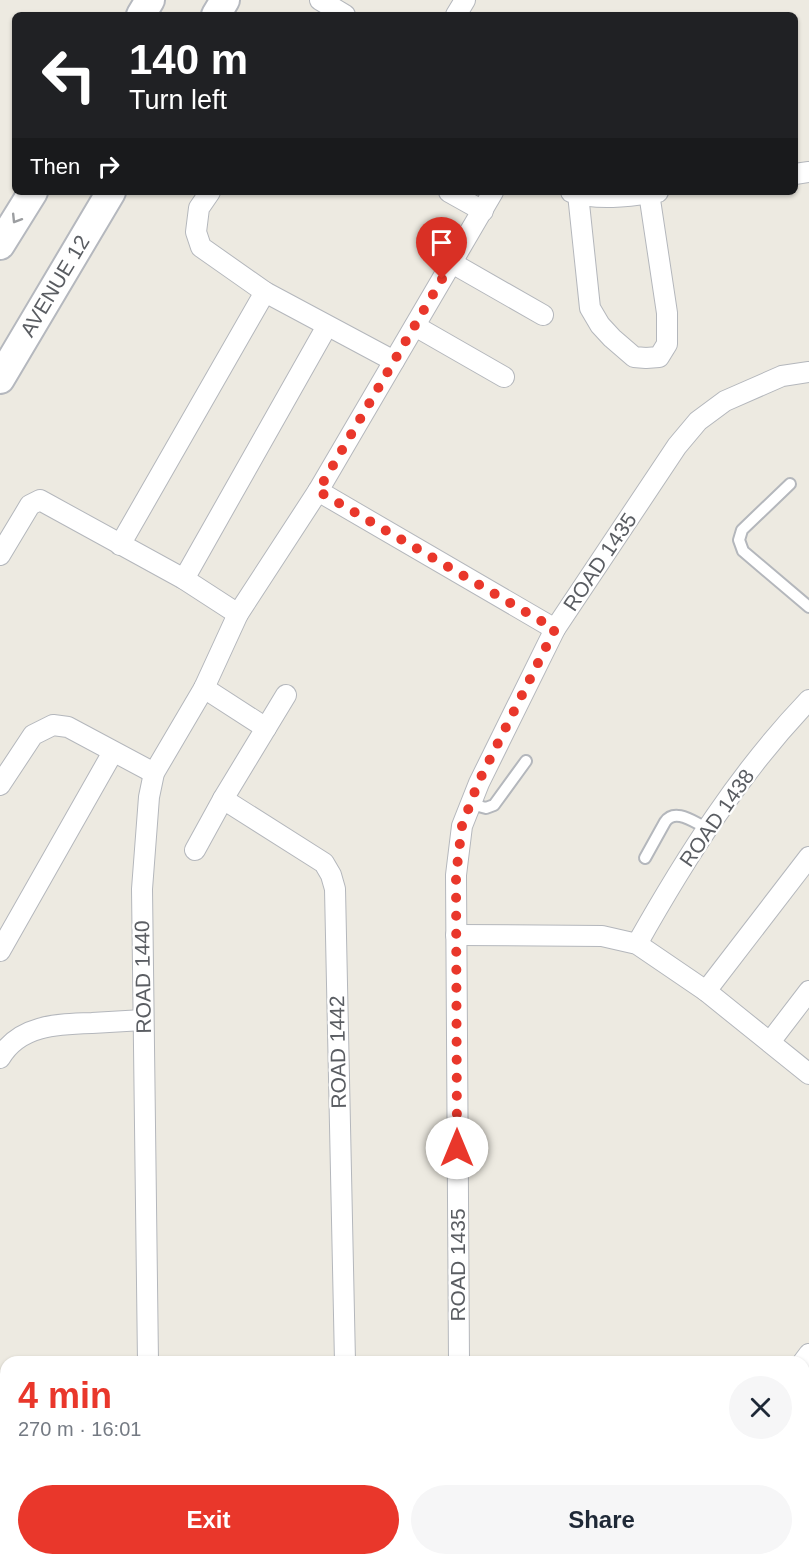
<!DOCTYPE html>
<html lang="en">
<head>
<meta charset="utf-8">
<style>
  :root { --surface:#fff; --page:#f6f6f7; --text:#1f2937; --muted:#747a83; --accent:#e9372b }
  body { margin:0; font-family:Arial,sans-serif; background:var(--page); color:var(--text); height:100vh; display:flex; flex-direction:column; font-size:22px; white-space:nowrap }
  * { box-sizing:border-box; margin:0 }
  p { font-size:20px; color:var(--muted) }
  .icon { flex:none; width:33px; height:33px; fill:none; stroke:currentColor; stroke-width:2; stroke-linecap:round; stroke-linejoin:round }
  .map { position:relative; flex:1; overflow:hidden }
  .panel { position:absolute; left:0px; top:1356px; width:810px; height:210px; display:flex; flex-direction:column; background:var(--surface); border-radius:18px 18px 0 0; box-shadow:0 2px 4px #0004 }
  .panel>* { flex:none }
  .banner { position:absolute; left:12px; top:12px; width:786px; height:183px; border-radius:9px; box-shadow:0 2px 4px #0004; background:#202124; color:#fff; overflow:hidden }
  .pin { position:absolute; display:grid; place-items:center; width:51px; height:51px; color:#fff; margin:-62px -26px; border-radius:50% 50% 50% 0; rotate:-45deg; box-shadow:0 0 6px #0007 }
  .pin .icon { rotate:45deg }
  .me { position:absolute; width:66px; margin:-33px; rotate:0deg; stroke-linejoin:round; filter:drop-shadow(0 0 4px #0008) }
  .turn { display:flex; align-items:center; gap:21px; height:126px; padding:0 18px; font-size:27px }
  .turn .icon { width:78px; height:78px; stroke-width:2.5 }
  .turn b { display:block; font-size:42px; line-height:51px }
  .then { display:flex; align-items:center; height:57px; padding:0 18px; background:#0003; gap:12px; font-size:22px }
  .round { display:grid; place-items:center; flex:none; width:63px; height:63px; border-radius:32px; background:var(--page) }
  .headline { display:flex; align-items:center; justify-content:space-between; height:102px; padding:0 18px }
  h1 { font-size:36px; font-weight:600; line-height:45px; color:var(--accent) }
  .cta { display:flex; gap:12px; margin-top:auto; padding:12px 18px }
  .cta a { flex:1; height:69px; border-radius:36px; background:var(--accent); color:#fff; font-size:24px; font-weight:600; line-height:69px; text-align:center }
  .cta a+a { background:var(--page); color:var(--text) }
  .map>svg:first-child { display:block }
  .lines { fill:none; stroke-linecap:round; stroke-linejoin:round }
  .lane-casing { stroke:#b4b7bc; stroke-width:14 }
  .street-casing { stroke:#b4b7bc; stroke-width:22 }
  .secondary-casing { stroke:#b5b8be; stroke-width:32 }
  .lane { stroke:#fff; stroke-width:10 }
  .street { stroke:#fff; stroke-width:20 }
  .secondary { stroke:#fff; stroke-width:28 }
  .oneway { stroke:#9c9ea1 }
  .route { stroke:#e9372b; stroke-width:10; stroke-dasharray:0 18 }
  .labels { text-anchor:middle; stroke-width:4.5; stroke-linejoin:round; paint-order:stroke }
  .street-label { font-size:21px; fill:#5a5d62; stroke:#fff }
</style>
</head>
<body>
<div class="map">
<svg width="809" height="1566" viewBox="0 0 809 1566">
  <rect width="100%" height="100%" fill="#edeae1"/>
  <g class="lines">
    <defs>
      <g id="lane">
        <polyline points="790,484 742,530 739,540 743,551 809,607"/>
        <polyline points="471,804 486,808 494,805 526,761"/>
        <path d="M 645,858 L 665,822 C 675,807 695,823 707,828"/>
      </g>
      <g id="street">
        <polyline points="320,0 345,15"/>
        <polyline points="456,15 465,0"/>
        <polyline points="795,174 809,172"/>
        <polyline points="210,192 199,208 196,232 201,247 265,292 394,361"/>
        <polyline points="449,192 483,211"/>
        <path d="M 571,192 C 599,201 630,196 658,192"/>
        <polyline points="578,194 590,308 600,325 612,338 634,357 646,358 659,357 667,344 667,313 649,193"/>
        <polyline points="452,263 543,315"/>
        <polyline points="415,326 504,377"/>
        <polyline points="318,491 555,629"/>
        <polyline points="120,545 265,292"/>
        <polyline points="0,555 30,505 40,500 184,579 238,614"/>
        <polyline points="184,579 327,326"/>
        <polyline points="204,688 266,728"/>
        <polyline points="0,785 33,735 53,725 68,727 154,773"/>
        <polyline points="223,799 324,863 331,875 335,889 345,1362"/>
        <polyline points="195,850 223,799 286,695"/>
        <polyline points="456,935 602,936 637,944 706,991 809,1074"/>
        <path d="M 637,944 C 686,857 740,772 809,700"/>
        <polyline points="0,951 113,752"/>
        <polyline points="706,991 809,857"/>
        <polyline points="770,1042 809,991"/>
        <path d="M 0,1058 C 19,1025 57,1024 92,1023 C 109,1022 126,1021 143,1020"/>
        <polyline points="148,1362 142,889 149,797 154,773 204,688 238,614 318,491 493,192"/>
        <polyline points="459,1362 456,875 462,826 479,783 555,629 677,446 698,421 725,401 782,376 809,372"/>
        <polyline points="803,1362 809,1354"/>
        <polyline points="0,1432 6,1432"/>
        <polyline points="242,1560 242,1566"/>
        <polyline points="465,1560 465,1566"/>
      </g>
      <g id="secondary">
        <polyline points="141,15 150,0"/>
        <polyline points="216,15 225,0"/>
        <polyline points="0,245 33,192"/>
        <polyline points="0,379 111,192"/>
      </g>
    </defs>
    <use href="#lane" class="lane-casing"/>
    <use href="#street" class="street-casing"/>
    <use href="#secondary" class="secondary-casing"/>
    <use href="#lane" class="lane"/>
    <use href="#street" class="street"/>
    <use href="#secondary" class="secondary"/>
  </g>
  <defs><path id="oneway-chevron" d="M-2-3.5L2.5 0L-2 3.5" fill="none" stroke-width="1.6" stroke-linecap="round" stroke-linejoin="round" transform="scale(1.5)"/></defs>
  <use class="oneway" href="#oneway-chevron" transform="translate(16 219) rotate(122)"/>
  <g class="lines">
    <polyline class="route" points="442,279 318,491 555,629 478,783 462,826 456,875 457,1148"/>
  </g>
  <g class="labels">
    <g class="street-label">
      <text transform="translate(55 286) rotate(-59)" y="7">AVENUE 12</text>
      <text transform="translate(600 562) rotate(-56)" y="7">ROAD 1435</text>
      <text transform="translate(717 818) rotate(-55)" y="7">ROAD 1438</text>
      <text transform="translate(143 977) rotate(-91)" y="7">ROAD 1440</text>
      <text transform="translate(338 1052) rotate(-91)" y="7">ROAD 1442</text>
      <text transform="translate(458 1265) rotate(-90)" y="7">ROAD 1435</text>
    </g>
  </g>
</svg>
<div class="pin" style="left:442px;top:279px;background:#d93025"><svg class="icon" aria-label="arrive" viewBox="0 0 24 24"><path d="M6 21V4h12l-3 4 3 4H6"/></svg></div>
<svg class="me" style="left:457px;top:1148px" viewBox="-20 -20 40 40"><circle r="19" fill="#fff"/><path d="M0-13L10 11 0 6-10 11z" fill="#e9372b"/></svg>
<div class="banner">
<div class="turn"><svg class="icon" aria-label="left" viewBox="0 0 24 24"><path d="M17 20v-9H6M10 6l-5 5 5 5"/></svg><div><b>140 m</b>Turn left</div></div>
<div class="then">Then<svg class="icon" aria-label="right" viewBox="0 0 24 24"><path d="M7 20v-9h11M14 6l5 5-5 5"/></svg></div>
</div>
<section class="panel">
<div class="headline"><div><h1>4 min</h1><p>270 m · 16:01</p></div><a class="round"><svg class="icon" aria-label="close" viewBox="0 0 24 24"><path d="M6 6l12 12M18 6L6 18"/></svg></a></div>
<div class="cta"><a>Exit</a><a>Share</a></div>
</section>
</div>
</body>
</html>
